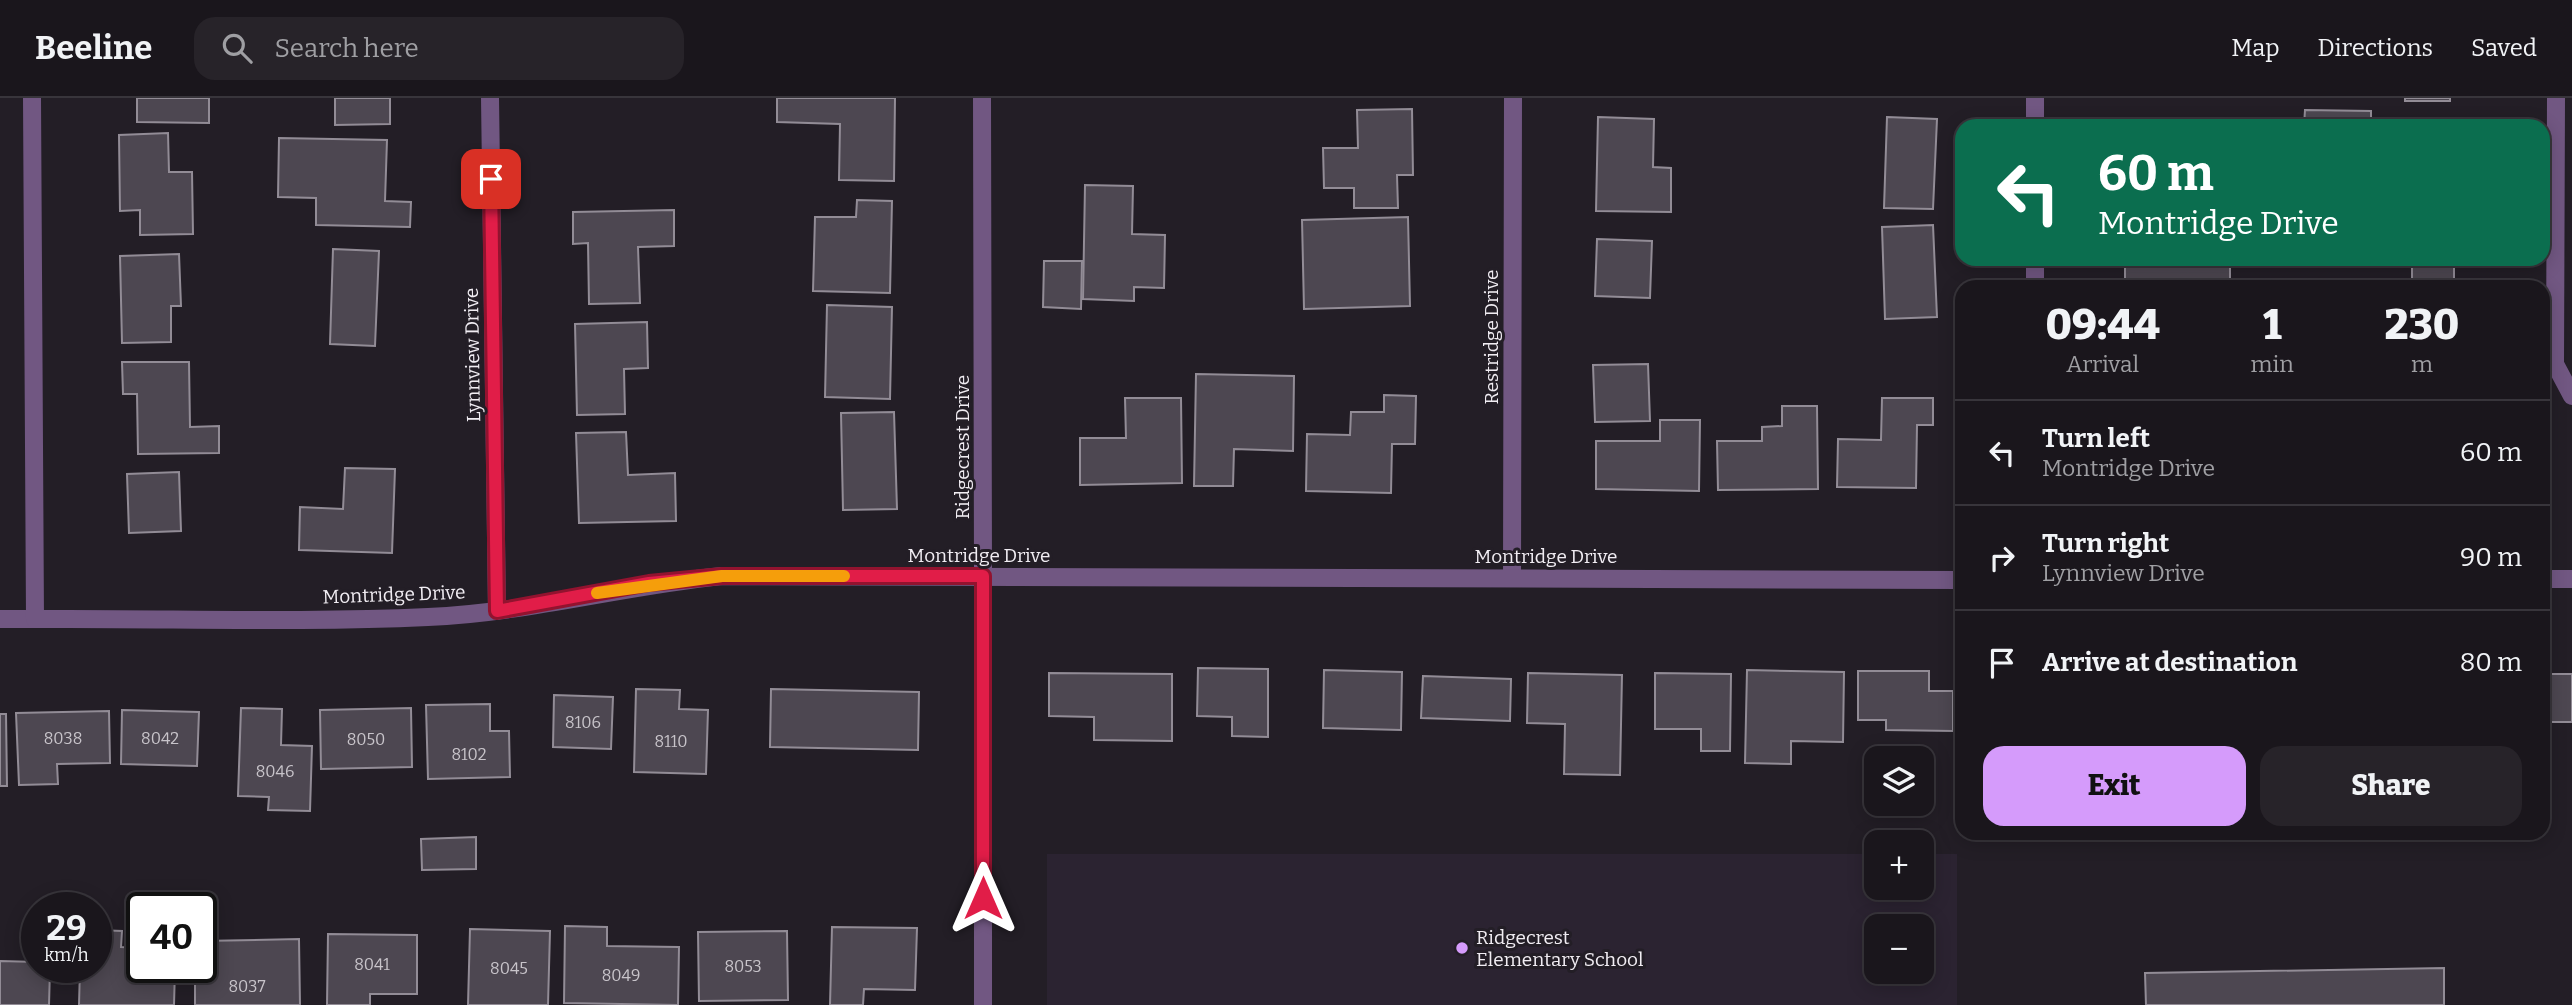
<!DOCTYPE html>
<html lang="en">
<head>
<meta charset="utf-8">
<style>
  :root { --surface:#1a161c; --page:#272329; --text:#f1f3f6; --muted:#9f9fa3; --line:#38353b; --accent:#d59bfb }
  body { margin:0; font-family:Bitter,serif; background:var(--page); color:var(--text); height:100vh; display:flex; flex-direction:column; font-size:26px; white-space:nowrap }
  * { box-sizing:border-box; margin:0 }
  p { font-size:23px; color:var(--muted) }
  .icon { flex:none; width:38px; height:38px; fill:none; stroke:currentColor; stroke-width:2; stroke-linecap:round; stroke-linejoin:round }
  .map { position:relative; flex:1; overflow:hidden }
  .panel { position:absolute; left:1955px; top:182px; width:595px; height:560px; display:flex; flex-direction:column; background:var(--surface); border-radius:21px; box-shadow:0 4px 18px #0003,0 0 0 2px var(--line) }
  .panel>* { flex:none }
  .guide { position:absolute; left:1955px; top:21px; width:595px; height:147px; border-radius:21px; box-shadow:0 4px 18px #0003,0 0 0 2px var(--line); background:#0b6e4f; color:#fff; overflow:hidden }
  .buttons { position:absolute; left:1864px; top:648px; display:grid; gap:14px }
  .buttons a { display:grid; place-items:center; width:70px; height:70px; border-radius:14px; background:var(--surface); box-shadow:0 4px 18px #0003,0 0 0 2px var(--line); font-size:35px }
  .speed { position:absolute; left:21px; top:794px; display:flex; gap:14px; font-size:35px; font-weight:700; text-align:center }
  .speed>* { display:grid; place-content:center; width:91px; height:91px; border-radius:50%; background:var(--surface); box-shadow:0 4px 18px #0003,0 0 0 2px var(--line); line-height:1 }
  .speed small { font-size:18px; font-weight:400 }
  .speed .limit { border:4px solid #111; border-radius:10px; background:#fff; color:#111 }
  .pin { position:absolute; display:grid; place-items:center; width:60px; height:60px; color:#fff; margin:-30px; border-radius:14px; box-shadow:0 4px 10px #0006 }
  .me { position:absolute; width:77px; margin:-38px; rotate:0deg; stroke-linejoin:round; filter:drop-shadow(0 0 5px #0008) }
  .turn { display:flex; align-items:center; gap:24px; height:147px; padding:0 28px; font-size:32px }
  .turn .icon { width:91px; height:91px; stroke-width:2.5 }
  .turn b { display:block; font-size:49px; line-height:60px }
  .eta { display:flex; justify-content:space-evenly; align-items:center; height:119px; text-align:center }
  .eta b { font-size:42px; font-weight:800; line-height:49px }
  .primary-button { display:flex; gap:14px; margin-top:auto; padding:14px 28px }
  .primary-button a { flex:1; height:80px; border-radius:21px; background:var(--accent); color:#111; font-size:28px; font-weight:800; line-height:80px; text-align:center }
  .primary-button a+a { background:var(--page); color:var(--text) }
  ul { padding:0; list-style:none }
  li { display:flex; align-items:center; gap:21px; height:105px; padding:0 28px; border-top:2px solid var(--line) }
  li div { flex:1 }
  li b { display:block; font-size:26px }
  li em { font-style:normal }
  header { display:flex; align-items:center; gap:42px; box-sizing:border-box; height:98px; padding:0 35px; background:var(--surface); border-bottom:2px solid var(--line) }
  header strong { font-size:33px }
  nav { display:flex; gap:38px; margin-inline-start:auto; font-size:24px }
  .search { width:490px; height:63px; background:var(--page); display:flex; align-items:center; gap:18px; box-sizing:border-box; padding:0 24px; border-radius:21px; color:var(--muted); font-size:26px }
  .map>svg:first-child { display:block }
  .built { fill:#2b2331; fill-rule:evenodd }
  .building { fill:#4d4751; stroke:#928c96; stroke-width:2 }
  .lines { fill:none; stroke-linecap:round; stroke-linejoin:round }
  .minor { stroke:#715782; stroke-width:18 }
  .tertiary { stroke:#715782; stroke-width:18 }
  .route-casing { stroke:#92132f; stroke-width:18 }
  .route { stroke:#e11d48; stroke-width:12 }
  .slow { stroke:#f59e0b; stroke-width:12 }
  .poi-dot { fill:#d59bfb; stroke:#231e26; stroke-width:2.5 }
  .labels { text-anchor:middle; stroke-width:6; stroke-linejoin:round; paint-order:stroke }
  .number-label { font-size:16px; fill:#c8c4ca }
  .street-label { font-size:19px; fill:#f1edf3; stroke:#231e26 }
  .poi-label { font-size:19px; fill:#f1edf3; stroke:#231e26; text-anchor:start }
</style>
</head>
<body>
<header>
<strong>Beeline</strong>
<div class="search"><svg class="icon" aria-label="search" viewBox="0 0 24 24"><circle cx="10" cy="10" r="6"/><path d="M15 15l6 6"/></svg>Search here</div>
<nav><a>Map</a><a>Directions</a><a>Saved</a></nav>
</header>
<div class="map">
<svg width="2572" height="907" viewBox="0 0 2572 907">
  <rect width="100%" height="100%" fill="#231e26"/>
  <path class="built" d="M 1047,756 L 1876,756 L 1876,789 L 1922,789 L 1922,756 L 1957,756 L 1957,907 L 1047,907 ZM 1876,828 L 1922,828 L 1922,873 L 1876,873 Z"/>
  <g class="building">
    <polygon points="137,0 209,0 209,25 137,24"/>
    <polygon points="335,0 390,0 390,26 335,27"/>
    <polygon points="777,0 895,0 894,83 839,82 840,26 777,24"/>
    <rect x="2405" y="0" width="45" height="3"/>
    <polygon points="1412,11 1413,77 1397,77 1398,110 1354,110 1354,90 1324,90 1323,50 1358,50 1357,12"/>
    <polygon points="2305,12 2371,13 2371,28 2304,28"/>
    <polygon points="1598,19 1654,21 1653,69 1671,70 1671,114 1596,113"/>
    <polygon points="1887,19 1937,21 1933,111 1884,110"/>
    <polygon points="2389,20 2449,21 2449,28 2389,28"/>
    <polygon points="168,35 169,74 192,74 193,136 140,137 140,112 120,113 119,37"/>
    <polygon points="279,40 387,42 385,103 411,104 410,129 316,127 316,100 278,99"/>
    <polygon points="1085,87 1133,88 1132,136 1165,137 1164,190 1134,189 1134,203 1083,201"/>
    <polygon points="857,102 892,103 890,195 813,193 815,119 856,119"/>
    <polygon points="674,112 674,148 638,149 640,205 589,206 588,145 573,146 573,114"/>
    <polygon points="1408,119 1410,208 1304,211 1302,122"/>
    <polygon points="1933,127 1937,219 1885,221 1882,129"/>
    <polygon points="1597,141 1652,143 1650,200 1595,198"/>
    <polygon points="333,151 379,153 375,248 330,246"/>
    <polygon points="179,156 181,208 171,208 171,244 122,245 120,158"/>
    <rect x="2125" y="161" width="105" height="28"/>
    <rect x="2412" y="161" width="42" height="28"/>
    <polygon points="1044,163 1082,163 1081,211 1043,209"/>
    <polygon points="827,207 892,209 890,301 825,299"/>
    <polygon points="647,224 648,270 624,271 625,316 577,317 575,226"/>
    <polygon points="122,264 189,264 190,329 219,328 219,355 138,356 137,296 123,296"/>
    <polygon points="1648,266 1650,323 1595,324 1593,267"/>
    <polygon points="1196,276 1294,278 1293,353 1234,351 1233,388 1194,388"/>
    <polygon points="1384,297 1416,298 1415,346 1392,346 1391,395 1306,393 1307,336 1350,337 1351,314 1384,314"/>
    <polygon points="1125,300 1181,300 1182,385 1080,387 1080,340 1126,340"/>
    <polygon points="1882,300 1933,300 1933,327 1917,327 1916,390 1837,389 1838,341 1881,342"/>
    <polygon points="1782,308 1817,308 1818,391 1718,392 1717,343 1762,343 1762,329 1782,328"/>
    <polygon points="894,314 897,411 843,412 841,315"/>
    <polygon points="1660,322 1700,322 1699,393 1596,391 1596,343 1660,343"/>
    <polygon points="626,334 628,377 675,375 676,423 579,425 576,335"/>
    <polygon points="345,370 395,371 392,455 299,452 300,409 343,411"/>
    <polygon points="179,374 181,433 129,435 127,376"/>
    <polygon points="1198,570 1268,571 1268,639 1232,638 1232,619 1197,618"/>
    <polygon points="1324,572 1402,574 1401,632 1323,630"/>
    <polygon points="1747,572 1844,574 1843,644 1791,643 1791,666 1745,665"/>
    <polygon points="1858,573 1929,573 1929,593 1953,593 1953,633 1886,632 1886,622 1858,622"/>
    <polygon points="1049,575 1172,576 1172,643 1094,642 1094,619 1049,618"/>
    <polygon points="1528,575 1622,577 1620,677 1564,676 1565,626 1527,625"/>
    <polygon points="1655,575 1731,576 1730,653 1701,653 1701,631 1655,631"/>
    <rect x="2548" y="576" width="24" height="48"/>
    <polygon points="1423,578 1511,581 1510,623 1421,620"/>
    <polygon points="636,591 680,592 679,611 708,612 706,676 634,674"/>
    <polygon points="771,591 919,594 918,652 770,649"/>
    <polygon points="554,597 613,599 611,651 553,649"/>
    <polygon points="490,606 490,633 509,633 510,679 428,681 426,607"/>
    <polygon points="241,610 282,611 281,647 312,648 310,713 268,712 269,699 238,698"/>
    <polygon points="411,610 412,669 321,671 320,612"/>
    <polygon points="122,612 199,614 197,668 121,666"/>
    <polygon points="109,613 110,665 57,666 58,686 19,687 16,615"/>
    <polygon points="0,616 6,616 7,688 0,688"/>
    <polygon points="476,739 476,771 422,772 421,741"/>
    <polygon points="565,828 607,829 607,848 679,849 678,907 564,905"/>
    <polygon points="832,829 917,830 915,892 864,891 863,907 830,907"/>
    <polygon points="470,831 550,833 548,907 468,907"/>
    <polygon points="96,832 122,833 121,849 142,850 142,870 175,870 174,907 79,907 80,870 96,870"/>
    <polygon points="787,833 788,902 699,903 698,834"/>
    <polygon points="328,836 417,837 417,896 370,896 370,907 327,907"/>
    <polygon points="299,841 300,907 195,907 195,870 201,870 201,843"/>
    <polygon points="0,863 37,864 37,870 50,870 49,907 0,907"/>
    <polygon points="2444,870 2444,907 2146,907 2145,875"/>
  </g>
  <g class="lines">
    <g class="minor">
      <polyline points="490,0 497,513"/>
      <polyline points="982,0 983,478"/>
      <polyline points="2035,28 2035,0"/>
      <polyline points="2035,189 2035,161"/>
      <polyline points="1512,478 1513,0"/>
      <polyline points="0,521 35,521"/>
    </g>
    <g class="tertiary">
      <path d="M 32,0 L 35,521 C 165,520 297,525 428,519 C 525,515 623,488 722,478 L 1962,482"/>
      <polyline points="2556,0 2555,266 2572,298"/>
      <polyline points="983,478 983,907"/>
      <polyline points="2543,481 2572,481"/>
    </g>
  </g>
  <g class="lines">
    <defs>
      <polyline id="route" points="491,81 497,513 649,485 722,478 983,478 983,800"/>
    </defs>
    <use href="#route" class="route-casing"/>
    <use href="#route" class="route"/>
    <polyline class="slow" points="597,495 722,478 844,478"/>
  </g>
  <circle class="poi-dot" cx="1462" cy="850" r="7"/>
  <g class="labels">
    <g class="number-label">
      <text x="583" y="630">8106</text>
      <text x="63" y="646">8038</text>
      <text x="160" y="646">8042</text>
      <text x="366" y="647">8050</text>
      <text x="671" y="649">8110</text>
      <text x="469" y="662">8102</text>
      <text x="275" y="679">8046</text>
      <text x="372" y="872">8041</text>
      <text x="743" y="874">8053</text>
      <text x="509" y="876">8045</text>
      <text x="621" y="883">8049</text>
      <text x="247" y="894">8037</text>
    </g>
    <g class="street-label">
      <text transform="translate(1491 239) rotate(-90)" y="7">Restridge Drive</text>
      <text transform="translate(472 257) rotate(-91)" y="7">Lynnview Drive</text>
      <text transform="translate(962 349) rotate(-90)" y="7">Ridgecrest Drive</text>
      <text x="979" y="464">Montridge Drive</text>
      <text x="1546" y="465">Montridge Drive</text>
      <text transform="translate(394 496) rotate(-2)" y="7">Montridge Drive</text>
    </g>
    <g class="poi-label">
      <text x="1476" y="846">Ridgecrest<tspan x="1476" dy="22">Elementary School</tspan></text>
    </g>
  </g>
</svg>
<div class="buttons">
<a><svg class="icon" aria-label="layers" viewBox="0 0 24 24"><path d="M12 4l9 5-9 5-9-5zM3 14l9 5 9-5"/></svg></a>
<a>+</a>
<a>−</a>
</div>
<div class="speed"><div>29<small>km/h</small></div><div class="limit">40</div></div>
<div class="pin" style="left:491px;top:81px;background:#d93025"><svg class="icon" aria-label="arrive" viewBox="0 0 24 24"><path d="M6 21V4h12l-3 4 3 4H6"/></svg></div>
<svg class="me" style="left:983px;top:800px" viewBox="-20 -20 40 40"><path d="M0-17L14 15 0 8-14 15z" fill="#e11d48" stroke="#fff" stroke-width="4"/></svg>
<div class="guide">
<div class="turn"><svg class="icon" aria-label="left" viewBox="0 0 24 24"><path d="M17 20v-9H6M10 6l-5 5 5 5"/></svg><div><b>60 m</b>Montridge Drive</div></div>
</div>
<section class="panel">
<div class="eta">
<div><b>09:44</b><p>Arrival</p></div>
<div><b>1</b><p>min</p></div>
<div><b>230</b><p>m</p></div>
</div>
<ul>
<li><svg class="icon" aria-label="left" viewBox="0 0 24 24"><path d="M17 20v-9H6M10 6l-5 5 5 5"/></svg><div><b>Turn left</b><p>Montridge Drive</p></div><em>60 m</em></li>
<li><svg class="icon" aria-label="right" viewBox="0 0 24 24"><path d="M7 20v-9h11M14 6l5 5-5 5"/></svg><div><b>Turn right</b><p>Lynnview Drive</p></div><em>90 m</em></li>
<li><svg class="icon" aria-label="arrive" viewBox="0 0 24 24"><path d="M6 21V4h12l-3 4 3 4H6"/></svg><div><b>Arrive at destination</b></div><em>80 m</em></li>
</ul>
<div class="primary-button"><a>Exit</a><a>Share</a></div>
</section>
</div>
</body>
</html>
